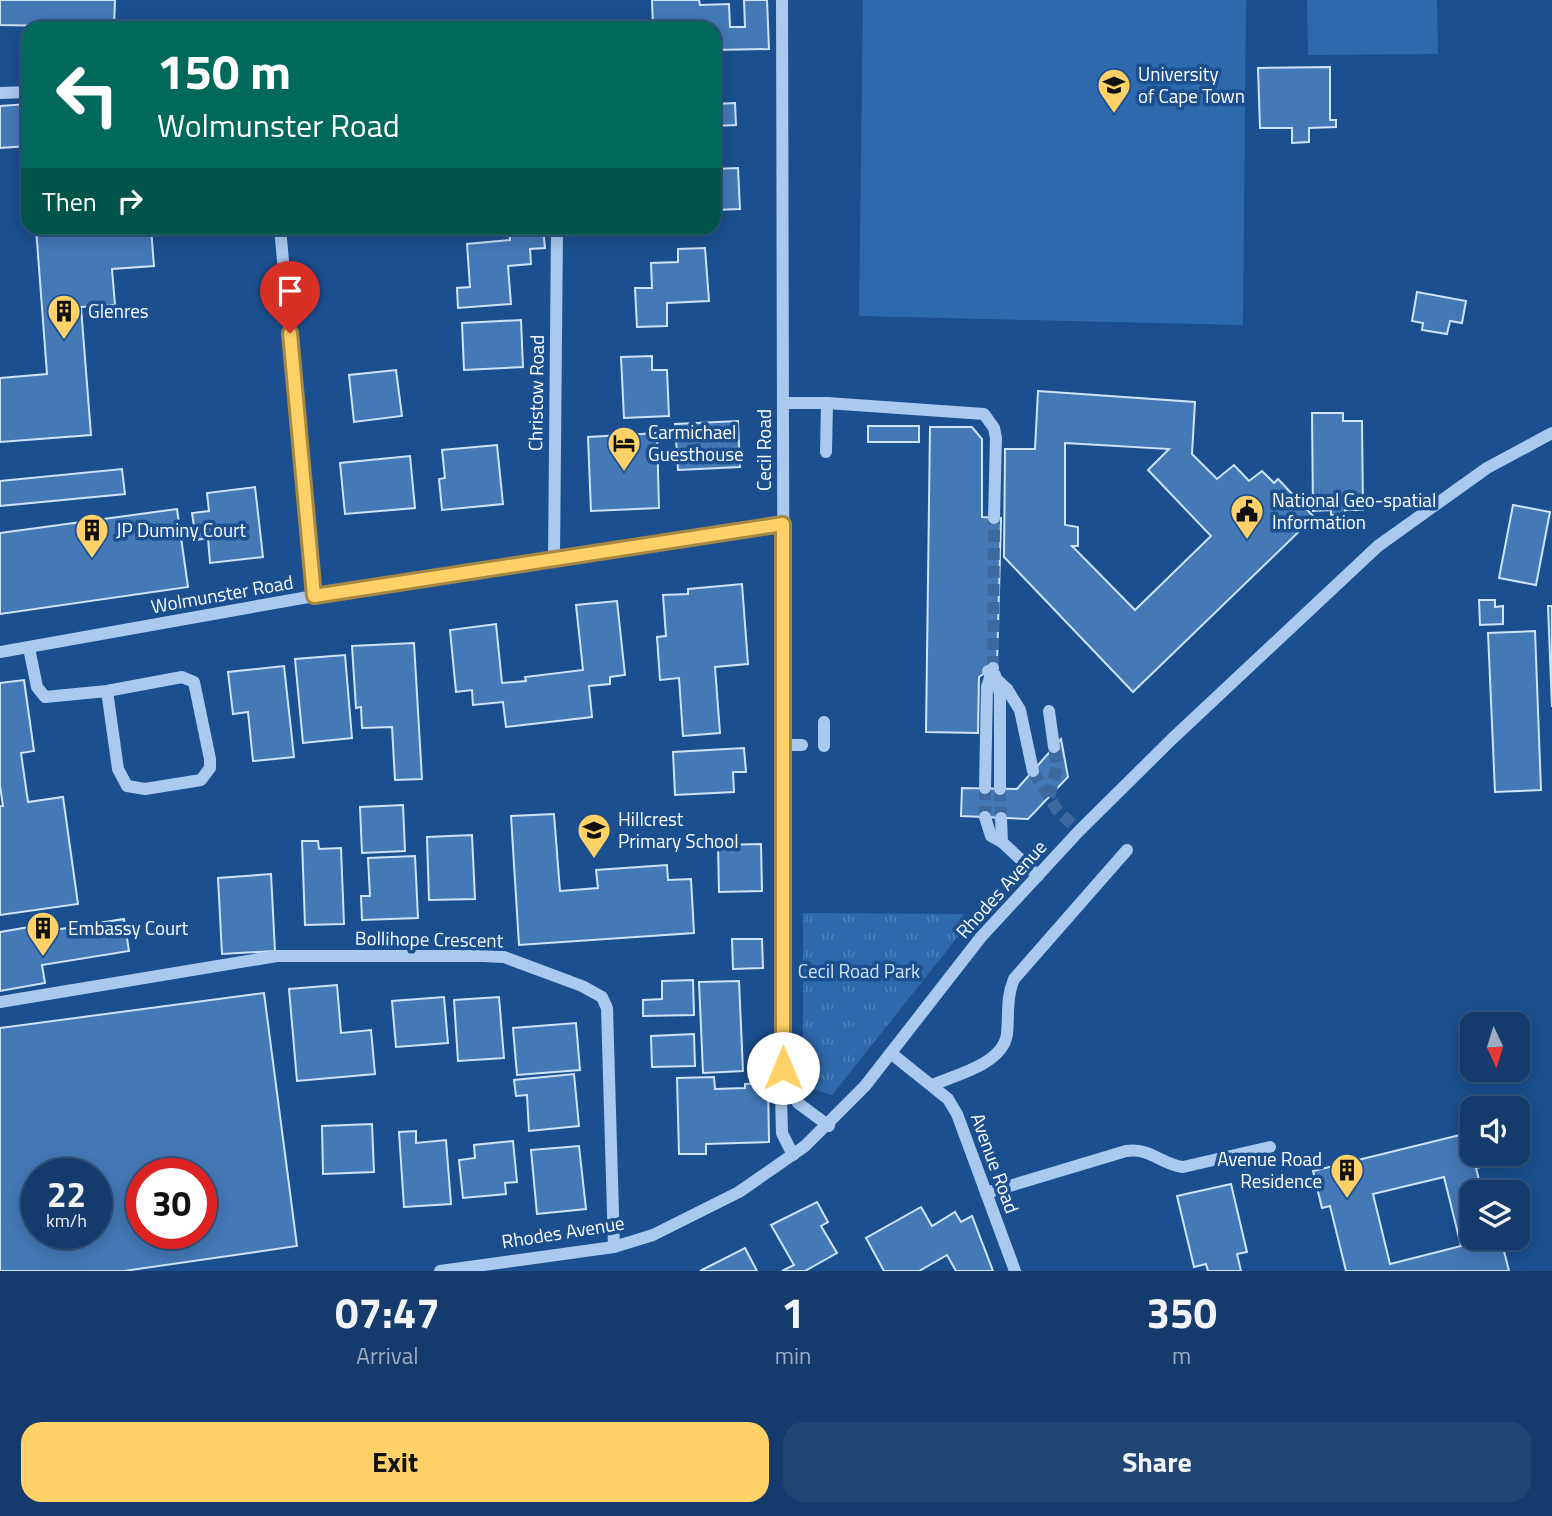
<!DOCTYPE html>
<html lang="en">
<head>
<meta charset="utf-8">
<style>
  :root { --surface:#143b6b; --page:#214673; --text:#f1f3f6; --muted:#9dadc1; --line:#33557e; --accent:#ffd166 }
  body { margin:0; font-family:"Titillium Web",sans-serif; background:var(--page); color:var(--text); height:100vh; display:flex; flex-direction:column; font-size:26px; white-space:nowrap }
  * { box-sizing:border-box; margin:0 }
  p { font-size:23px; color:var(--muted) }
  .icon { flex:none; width:38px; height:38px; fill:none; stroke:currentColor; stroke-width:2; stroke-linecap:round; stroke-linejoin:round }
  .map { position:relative; height:1271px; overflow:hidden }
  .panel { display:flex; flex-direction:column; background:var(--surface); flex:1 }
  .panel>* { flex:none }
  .guide { position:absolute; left:21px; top:21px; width:700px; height:214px; border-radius:21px; box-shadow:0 4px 18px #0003,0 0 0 2px var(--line); background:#00695c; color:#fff; overflow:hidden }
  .needle { width:46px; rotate:176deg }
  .buttons { position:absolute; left:1460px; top:1012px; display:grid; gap:14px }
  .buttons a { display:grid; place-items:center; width:70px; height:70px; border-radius:14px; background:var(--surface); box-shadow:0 4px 18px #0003,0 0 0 2px var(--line); font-size:35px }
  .speed { position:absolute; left:21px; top:1158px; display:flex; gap:14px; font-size:35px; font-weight:700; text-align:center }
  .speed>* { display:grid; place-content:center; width:91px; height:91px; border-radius:50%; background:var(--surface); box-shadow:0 4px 18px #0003,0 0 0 2px var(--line); line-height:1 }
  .speed small { font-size:18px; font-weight:400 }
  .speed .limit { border:10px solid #d22; background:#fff; color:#111 }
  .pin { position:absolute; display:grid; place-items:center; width:60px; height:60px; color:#fff; margin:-72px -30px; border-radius:50% 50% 50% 0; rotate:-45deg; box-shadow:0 0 7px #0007 }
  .pin .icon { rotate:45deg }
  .me { position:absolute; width:77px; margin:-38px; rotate:0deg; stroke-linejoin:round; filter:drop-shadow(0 0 5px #0008) }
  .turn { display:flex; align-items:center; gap:24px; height:147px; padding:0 21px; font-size:32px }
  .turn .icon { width:91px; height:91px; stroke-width:2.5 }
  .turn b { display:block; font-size:49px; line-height:60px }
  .then { display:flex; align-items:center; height:66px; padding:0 21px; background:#0003; gap:14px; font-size:26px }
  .eta { display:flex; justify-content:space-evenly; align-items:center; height:119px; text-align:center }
  .eta b { font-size:42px; font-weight:700; line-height:49px }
  .action { display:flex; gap:14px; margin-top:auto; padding:14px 21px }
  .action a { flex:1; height:80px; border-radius:21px; background:var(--accent); color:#111; font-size:28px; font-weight:700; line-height:80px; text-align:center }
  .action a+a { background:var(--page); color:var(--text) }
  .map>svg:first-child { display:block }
  .grass { fill:#2e69ad }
  .park { fill:url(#park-tufts) }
  .building { fill:#4478b7; stroke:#cfe3fa; stroke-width:2; fill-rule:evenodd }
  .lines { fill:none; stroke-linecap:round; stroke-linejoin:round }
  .minor-tunnel { stroke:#3d69a0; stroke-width:12; stroke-dasharray:12 6; stroke-linecap:butt }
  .minor { stroke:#a9c9ee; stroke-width:12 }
  .minor-bridge { stroke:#a9c9ee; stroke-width:12 }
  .route-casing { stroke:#a68842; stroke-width:18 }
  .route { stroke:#ffd166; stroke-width:12 }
  .labels { text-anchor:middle; stroke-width:7; stroke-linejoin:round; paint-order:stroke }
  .poi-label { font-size:19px; fill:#fff; stroke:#1b4f8f; text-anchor:start }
  .street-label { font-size:19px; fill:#fff; stroke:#1b4f8f }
  .park-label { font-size:19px; fill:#cfe3fa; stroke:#1b4f8f }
</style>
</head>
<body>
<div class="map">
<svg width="1552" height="1271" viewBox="0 0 1552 1271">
  <defs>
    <pattern id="park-tufts" width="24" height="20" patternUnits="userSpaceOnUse" patternTransform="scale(1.75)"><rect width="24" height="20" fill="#2e69ad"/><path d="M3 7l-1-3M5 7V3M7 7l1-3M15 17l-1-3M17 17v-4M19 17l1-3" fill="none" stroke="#4d80b9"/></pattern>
  </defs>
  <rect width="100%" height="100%" fill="#1b4f8f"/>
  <g class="grass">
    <polygon points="863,0 1246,0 1243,325 859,316"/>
    <polygon points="1307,0 1437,0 1438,54 1308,55"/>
  </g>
  <polygon class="park" points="803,913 963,914 964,929 832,1095 803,1086"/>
  <g class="building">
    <polygon points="0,0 115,0 114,27 0,25"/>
    <polygon points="652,0 699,0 700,5 729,4 730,27 745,27 744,0 767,0 769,49 714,50 714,28 653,28"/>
    <polygon points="161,22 161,28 137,28 137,23"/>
    <polygon points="1330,67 1330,120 1336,120 1336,127 1309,128 1309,142 1292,143 1292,128 1260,128 1258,68"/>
    <polygon points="735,103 736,125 714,126 714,104"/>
    <polygon points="28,104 28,146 0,148 0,106"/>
    <polygon points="738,168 740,209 714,210 714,169"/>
    <polygon points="36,228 151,228 154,266 112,269 115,305 81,307 91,435 0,442 0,378 47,374"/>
    <polygon points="509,228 543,228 545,248 530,249 531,264 508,266 511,304 458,308 457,288 470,287 467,244 510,240"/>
    <polygon points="705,248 709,301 667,303 667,326 637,327 635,288 652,288 651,263 678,262 678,249"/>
    <polygon points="1417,292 1466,301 1462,323 1450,321 1447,334 1422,330 1423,323 1412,321"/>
    <polygon points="521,320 523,367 464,370 462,323"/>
    <polygon points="652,356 652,370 667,370 669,416 624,418 621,357"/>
    <polygon points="396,370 402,416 354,422 349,375"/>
    <path d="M 1038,391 L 1195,402 L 1192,454 L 1217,479 L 1234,465 L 1249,481 L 1262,471 L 1274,483 L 1278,479 L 1314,517 L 1133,692 L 1004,557 L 1005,449 L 1035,449 ZM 1065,443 L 1169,449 L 1148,470 L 1211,536 L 1135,610 L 1072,546 L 1078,546 L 1078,527 L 1065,525 Z"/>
    <polygon points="1312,413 1343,413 1343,421 1362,421 1363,510 1345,510 1345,515 1331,515 1331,510 1313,511"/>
    <polygon points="738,421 740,467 678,470 675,424"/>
    <rect x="868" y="426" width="51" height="16"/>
    <polygon points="930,427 972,427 982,439 982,517 1001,518 997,665 979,677 978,733 926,732"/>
    <polygon points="657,433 659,508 591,511 588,437"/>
    <polygon points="497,445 503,504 442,510 439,479 445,478 442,450"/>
    <polygon points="410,456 415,508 345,514 340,463"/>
    <polygon points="122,469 125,494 0,506 0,481"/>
    <polygon points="255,487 263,557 210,563 208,538 196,540 192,513 209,511 207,493"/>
    <polygon points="1513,505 1550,512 1536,585 1499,578"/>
    <polygon points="177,509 188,587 0,614 0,533"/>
    <polygon points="742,584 748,664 715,667 720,733 683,736 679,678 660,680 657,637 666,636 663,595 688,594 688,589"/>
    <polygon points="1479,600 1495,600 1495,607 1503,606 1503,624 1480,625"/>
    <polygon points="617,601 625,675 610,677 610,684 589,686 592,717 506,727 503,702 473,705 472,690 456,692 450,630 496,624 502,683 526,681 525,677 583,670 576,605"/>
    <polygon points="1548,606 1552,606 1552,707"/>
    <polygon points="1535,631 1541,790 1495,792 1488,633"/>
    <polygon points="414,643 422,779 395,780 392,727 362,728 361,707 356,708 352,646"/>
    <polygon points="345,655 352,738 303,743 295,659"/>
    <polygon points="284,666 294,757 253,761 248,712 233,714 228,672"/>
    <polygon points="24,680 34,751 21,753 28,802 63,797 78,904 0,915 0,806 3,806 0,786 0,683"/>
    <polygon points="1061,739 1068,777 1028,819 961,816 962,788 1017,789"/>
    <polygon points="744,748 746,772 733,772 734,792 675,795 673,752"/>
    <polygon points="403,805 405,851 362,853 360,807"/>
    <polygon points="554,814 560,891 598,888 596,870 667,865 668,880 691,879 694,933 519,945 511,816"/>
    <polygon points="472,835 475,899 429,900 427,837"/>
    <polygon points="302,841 318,841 319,849 341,848 344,924 305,925"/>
    <polygon points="761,844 762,891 719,892 718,845"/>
    <polygon points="415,856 418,918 362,920 361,896 370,896 368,858"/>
    <polygon points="271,874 275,951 222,954 218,878"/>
    <polygon points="124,919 129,951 42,965 45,983 0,991 0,932 35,926 35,933"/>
    <polygon points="732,939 762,939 763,968 733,969"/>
    <polygon points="693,980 694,1015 643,1016 643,1000 662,999 662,981"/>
    <polygon points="739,981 743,1071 703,1073 699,982"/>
    <polygon points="337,985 341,1033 371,1030 375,1074 297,1081 289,989"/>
    <path d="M 264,993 L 297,1246 L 124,1271 L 0,1271 L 0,1028 ZM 37,1174 L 96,1174 L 96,1234 L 37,1234 ZM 142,1174 L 201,1174 L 201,1234 L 142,1234 Z"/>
    <polygon points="444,997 448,1043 396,1047 392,1001"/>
    <polygon points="499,997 504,1058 458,1061 454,1000"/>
    <polygon points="576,1023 580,1070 517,1075 513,1028"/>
    <polygon points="694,1034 695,1066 652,1067 651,1036"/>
    <polygon points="574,1074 579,1126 529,1131 527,1095 516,1096 514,1080"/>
    <polygon points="714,1077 715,1089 745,1088 745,1084 768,1083 769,1142 706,1144 706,1154 679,1154 677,1078"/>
    <polygon points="372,1124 374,1172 323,1174 322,1126"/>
    <polygon points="416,1131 416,1143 446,1140 451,1204 404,1207 399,1132"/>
    <path d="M 1472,1132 L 1472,1153 L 1517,1153 L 1517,1142 L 1521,1157 L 1476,1168 L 1482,1192 L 1472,1192 L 1472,1237 L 1501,1239 L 1509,1271 L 1346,1271 L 1330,1206 L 1322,1208 L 1313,1171 ZM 1444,1177 L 1461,1246 L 1390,1264 L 1373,1194 Z"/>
    <polygon points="513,1141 517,1182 505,1183 506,1194 463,1198 459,1160 475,1158 474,1145"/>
    <polygon points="579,1146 586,1209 537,1214 531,1150"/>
    <polygon points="1231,1184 1247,1252 1237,1254 1241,1271 1208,1271 1206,1264 1194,1267 1177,1196"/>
    <polygon points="817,1202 828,1222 821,1226 837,1253 805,1271 782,1271 794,1265 771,1225"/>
    <polygon points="921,1207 932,1226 955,1212 961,1222 972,1216 993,1271 956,1271 947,1255 919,1271 884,1271 866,1238"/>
    <polygon points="745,1248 757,1271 700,1271"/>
  </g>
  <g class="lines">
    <g class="minor-tunnel">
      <polyline points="993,668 994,518"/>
      <polyline points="1033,771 1057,810 1079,831"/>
      <polyline points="985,788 985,817"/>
      <polyline points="1000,789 1001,818"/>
      <polyline points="1049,797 1057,766 1054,747"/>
    </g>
    <g class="minor">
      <polyline points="782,0 784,853 781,1096 782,1133 793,1155"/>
      <polyline points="0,93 28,92"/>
      <polyline points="280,228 314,596"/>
      <polyline points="783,403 827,403"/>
      <polyline points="826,452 827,403 984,414 994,428 996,438 994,518"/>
      <polyline points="554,559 557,228"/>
      <polyline points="29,648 37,687 45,697 107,691 182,677 194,682 210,759 210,768 201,780 145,789 127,786 118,769 107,691"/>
      <polyline points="0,652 314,596 783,524"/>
      <polyline points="995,675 1000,694 1000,789"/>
      <polyline points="1007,689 1020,710 1033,771"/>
      <polyline points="1049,711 1054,747"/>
      <polyline points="784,745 802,745"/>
      <polyline points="824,746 824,722"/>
      <polyline points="985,788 987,687 993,668"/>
      <polyline points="985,817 991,836 1002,842"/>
      <polyline points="1001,818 1002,842 1038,876"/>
      <polyline points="0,1002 277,956 483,956 504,957 582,986 602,997 607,1008 614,1247"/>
      <polyline points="892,1054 948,1099 957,1114 1015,1271"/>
      <polyline points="784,1072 798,1103 829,1126"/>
      <path d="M 932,1085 C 956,1075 1003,1064 1007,1034 C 1009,1014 1006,998 1014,979 L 1127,850"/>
      <path d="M 986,1193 L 1126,1151 C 1150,1147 1160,1164 1183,1167 L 1270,1147"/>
      <polyline points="440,1271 614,1247 653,1235 739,1192 805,1146 865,1086 981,937 1079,831 1172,739 1378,546 1487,468 1552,433"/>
    </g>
    <polyline class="minor-bridge" points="988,671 1007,689"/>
  </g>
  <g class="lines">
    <defs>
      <polyline id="route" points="290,333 314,596 783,524 783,1068"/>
    </defs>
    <use href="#route" class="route-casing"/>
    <use href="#route" class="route"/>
  </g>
  <defs>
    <symbol id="university-pin" viewBox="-11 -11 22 30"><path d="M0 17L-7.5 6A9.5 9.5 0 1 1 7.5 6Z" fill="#ffd166" stroke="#1b4f8f"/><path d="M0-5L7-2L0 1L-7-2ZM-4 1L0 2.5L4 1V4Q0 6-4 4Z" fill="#111"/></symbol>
    <symbol id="building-pin" viewBox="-11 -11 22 30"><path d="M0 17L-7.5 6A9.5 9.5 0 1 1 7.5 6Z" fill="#ffd166" stroke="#1b4f8f"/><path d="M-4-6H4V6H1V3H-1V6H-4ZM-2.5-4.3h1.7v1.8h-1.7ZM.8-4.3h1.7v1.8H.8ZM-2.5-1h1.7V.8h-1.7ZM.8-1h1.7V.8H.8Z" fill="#111"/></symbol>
    <symbol id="hotel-pin" viewBox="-11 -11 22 30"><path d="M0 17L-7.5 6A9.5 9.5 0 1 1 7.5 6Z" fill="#ffd166" stroke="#1b4f8f"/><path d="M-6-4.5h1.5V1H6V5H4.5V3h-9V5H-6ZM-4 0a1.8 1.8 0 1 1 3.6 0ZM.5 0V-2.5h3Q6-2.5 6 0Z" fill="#111"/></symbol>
    <symbol id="civic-pin" viewBox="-11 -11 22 30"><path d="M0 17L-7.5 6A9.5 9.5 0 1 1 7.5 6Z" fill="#ffd166" stroke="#1b4f8f"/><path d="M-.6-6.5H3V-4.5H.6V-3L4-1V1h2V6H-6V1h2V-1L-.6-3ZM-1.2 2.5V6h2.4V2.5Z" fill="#111"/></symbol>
    <symbol id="school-pin" viewBox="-11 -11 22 30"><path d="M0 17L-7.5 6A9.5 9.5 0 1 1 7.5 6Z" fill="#ffd166" stroke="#1b4f8f"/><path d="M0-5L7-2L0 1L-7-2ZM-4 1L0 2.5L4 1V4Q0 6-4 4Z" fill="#111"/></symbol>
  </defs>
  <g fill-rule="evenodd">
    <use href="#university-pin" x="1095" y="66" width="38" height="52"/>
    <use href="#building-pin" x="45" y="292" width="38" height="52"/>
    <use href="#hotel-pin" x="605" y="424" width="38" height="52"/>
    <use href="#civic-pin" x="1228" y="492" width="38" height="52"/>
    <use href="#building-pin" x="73" y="511" width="38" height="52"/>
    <use href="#school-pin" x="575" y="811" width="38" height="52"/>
    <use href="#building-pin" x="24" y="909" width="38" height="52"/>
    <use href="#building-pin" x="1328" y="1151" width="38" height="52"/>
  </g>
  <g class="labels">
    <g class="poi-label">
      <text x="1138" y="81">University<tspan x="1138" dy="22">of Cape Town</tspan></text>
      <text x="88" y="318">Glenres</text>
      <text x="648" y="439">Carmichael<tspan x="648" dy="22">Guesthouse</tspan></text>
      <text x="1272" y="507">National Geo-spatial<tspan x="1272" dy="22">Information</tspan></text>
      <text x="116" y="537">JP Duminy Court</text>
      <text x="618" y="826">Hillcrest<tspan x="618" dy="22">Primary School</tspan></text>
      <text x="68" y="935">Embassy Court</text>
      <text x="1322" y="1166" text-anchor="end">Avenue Road<tspan x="1322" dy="22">Residence</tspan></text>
    </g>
    <g class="street-label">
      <text transform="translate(536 393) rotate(-89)" y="7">Christow Road</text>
      <text transform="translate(764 450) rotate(-90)" y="7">Cecil Road</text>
      <text transform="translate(222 594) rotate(-10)" y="7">Wolmunster Road</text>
      <text transform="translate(1001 889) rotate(-48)" y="7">Rhodes Avenue</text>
      <text transform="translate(429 939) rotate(1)" y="7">Bollihope Crescent</text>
      <text transform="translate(995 1163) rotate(70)" y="7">Avenue Road</text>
      <text transform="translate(563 1232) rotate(-9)" y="7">Rhodes Avenue</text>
    </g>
    <g class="park-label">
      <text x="859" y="978">Cecil Road Park</text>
    </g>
  </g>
</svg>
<div class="buttons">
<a><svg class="needle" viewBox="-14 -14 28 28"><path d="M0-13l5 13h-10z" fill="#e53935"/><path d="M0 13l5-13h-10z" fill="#9dadc1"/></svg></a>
<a><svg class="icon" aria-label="sound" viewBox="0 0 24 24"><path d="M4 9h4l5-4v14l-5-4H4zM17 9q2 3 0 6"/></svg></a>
<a><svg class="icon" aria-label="layers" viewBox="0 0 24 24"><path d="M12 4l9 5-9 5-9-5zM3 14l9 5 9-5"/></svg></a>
</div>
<div class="speed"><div>22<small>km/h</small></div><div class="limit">30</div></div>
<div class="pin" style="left:290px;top:333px;background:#d93025"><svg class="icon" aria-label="arrive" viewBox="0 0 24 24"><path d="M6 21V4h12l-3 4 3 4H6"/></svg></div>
<svg class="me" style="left:783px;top:1068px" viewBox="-20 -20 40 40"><circle r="19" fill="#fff"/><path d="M0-13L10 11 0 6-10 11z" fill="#ffd166"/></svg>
<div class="guide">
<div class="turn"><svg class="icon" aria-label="left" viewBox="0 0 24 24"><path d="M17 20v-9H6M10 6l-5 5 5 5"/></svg><div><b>150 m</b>Wolmunster Road</div></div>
<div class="then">Then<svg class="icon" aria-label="right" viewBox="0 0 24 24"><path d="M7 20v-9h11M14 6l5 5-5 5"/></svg></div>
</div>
</div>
<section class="panel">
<div class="eta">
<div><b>07:47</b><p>Arrival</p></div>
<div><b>1</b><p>min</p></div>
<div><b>350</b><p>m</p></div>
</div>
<div class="action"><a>Exit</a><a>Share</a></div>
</section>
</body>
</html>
